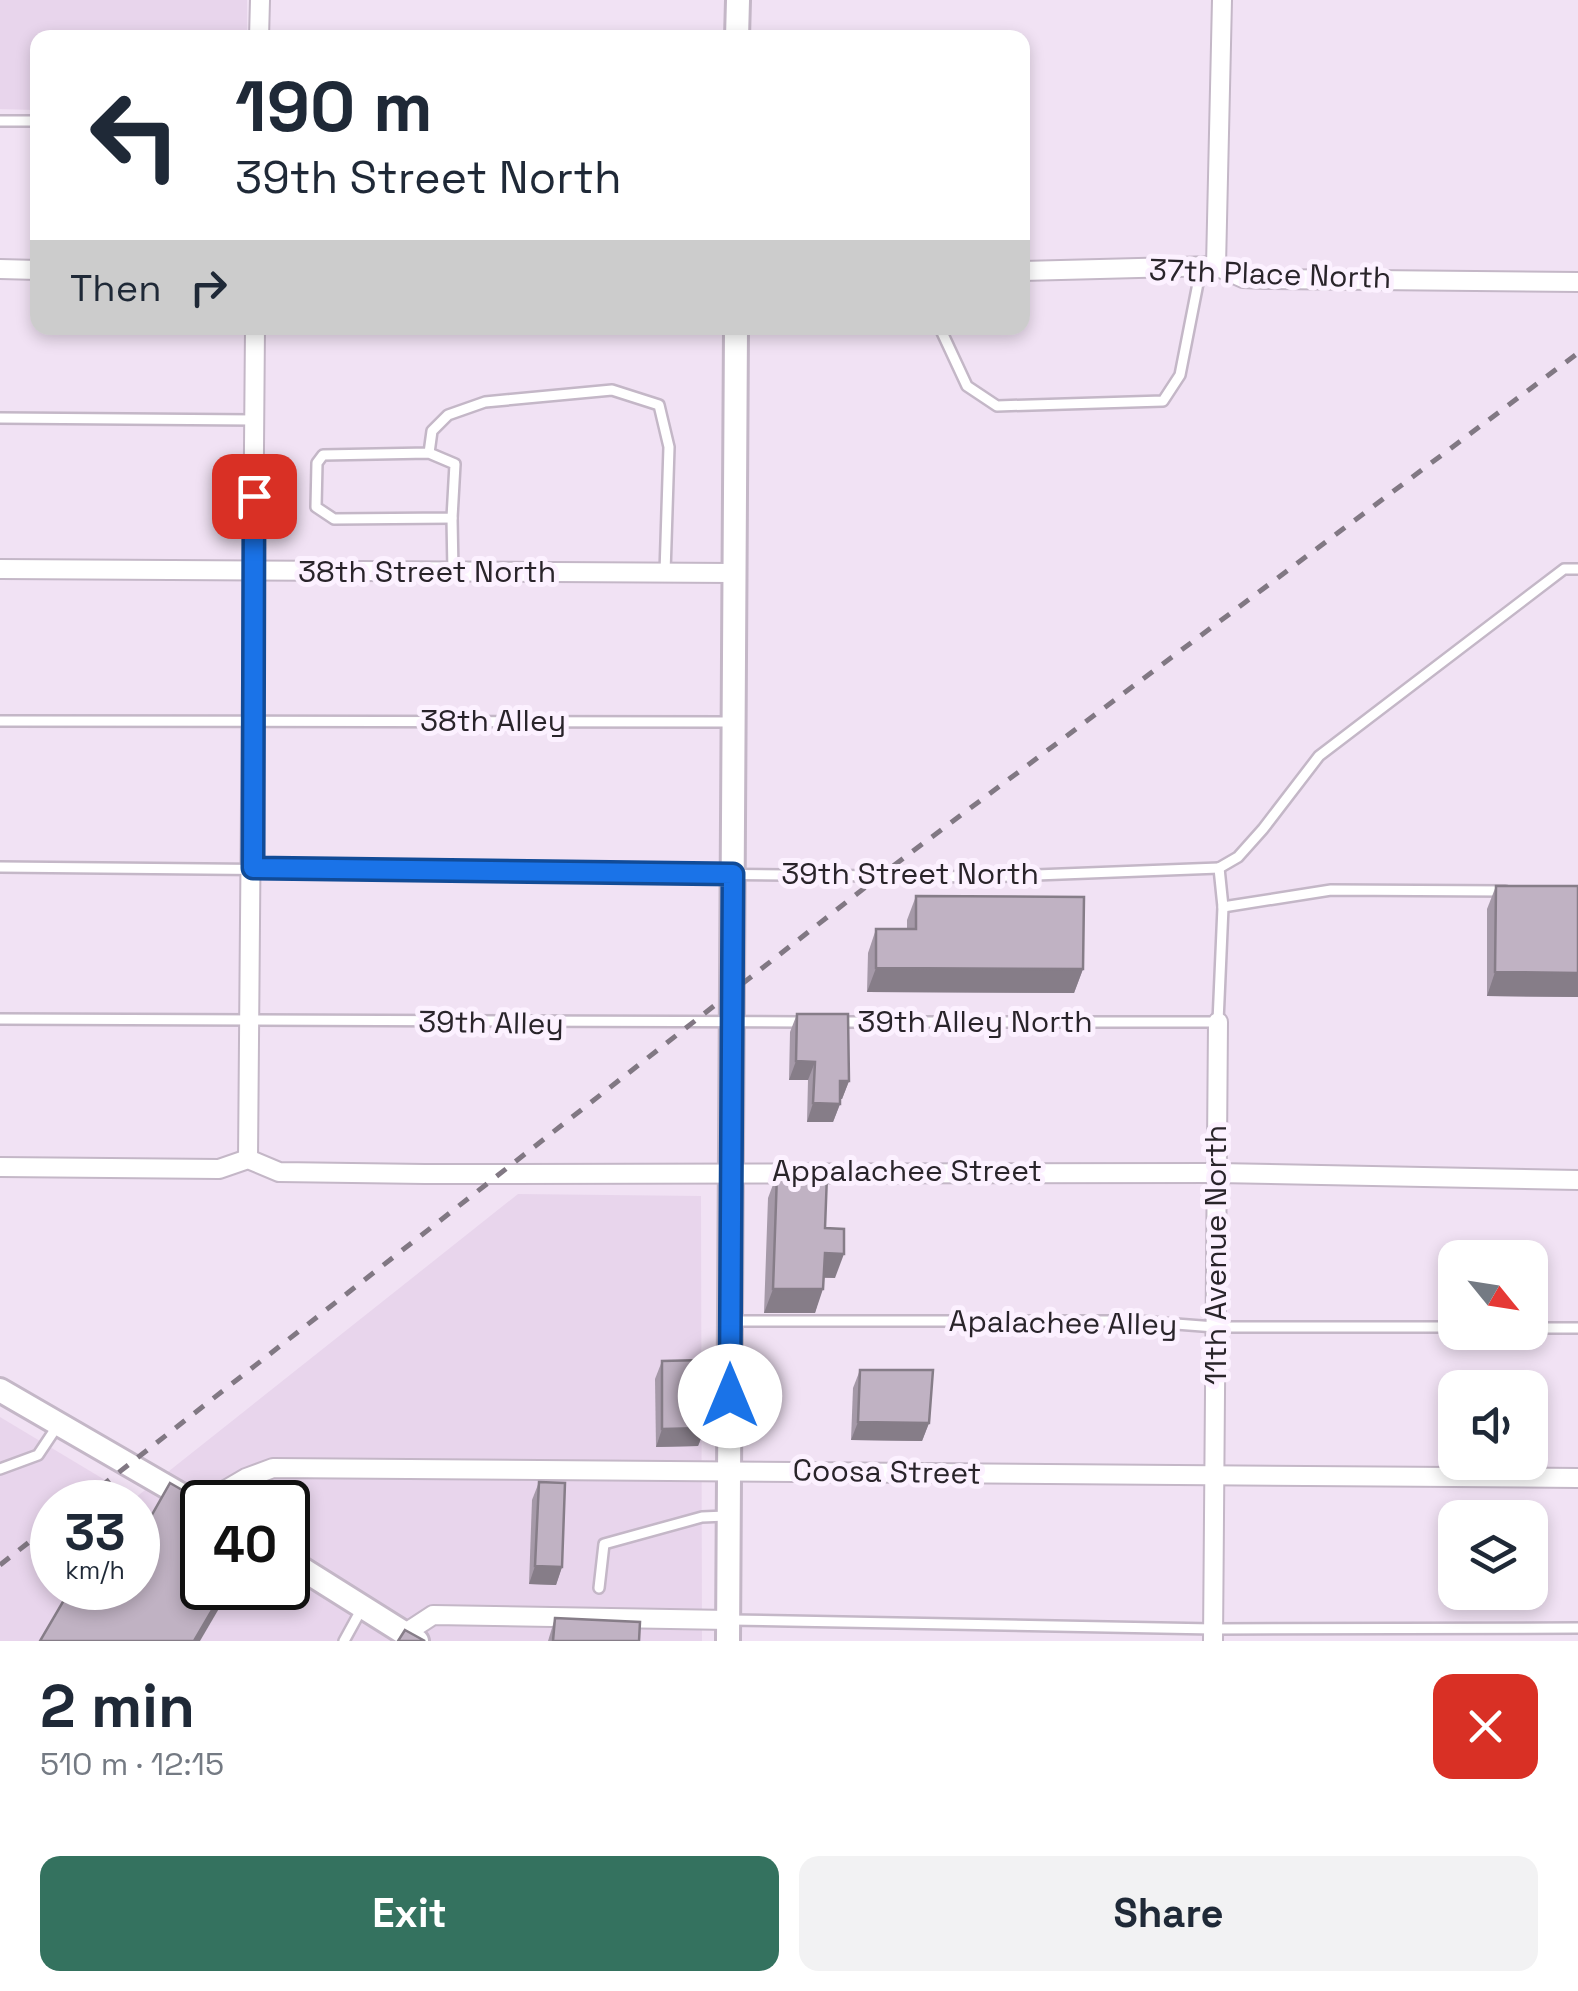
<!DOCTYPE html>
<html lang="en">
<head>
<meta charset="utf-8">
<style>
  :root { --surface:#fff; --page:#f2f2f3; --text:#1f2937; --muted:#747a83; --accent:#34725f }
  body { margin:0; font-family:"Space Grotesk",sans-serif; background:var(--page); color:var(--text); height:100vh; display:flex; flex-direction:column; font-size:38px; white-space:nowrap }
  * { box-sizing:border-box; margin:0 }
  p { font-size:32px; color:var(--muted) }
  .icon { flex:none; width:55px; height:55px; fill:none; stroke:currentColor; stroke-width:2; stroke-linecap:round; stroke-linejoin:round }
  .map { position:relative; height:1641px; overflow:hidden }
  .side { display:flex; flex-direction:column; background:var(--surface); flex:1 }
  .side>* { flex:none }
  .guide { position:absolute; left:30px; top:30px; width:1000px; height:305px; border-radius:20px; box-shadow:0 5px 15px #0003; background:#fff; color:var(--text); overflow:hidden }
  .needle { width:65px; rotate:120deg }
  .fabs { position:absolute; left:1438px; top:1240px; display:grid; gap:20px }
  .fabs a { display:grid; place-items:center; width:110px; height:110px; border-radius:20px; background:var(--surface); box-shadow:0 5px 15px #0003; font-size:50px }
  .speed { position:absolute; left:30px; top:1480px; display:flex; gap:20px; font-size:50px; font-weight:700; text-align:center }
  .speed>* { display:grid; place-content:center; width:130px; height:130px; border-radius:50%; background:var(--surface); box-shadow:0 5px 15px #0003; line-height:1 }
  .speed small { font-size:25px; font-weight:400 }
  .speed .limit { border:5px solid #111; border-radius:15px; background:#fff; color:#111 }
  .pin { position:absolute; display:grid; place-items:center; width:85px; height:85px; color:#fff; margin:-42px; border-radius:20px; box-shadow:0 5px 15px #0006 }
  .me { position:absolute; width:110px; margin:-55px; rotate:0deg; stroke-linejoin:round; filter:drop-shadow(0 0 8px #0008) }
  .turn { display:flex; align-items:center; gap:35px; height:210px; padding:0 40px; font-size:45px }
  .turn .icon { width:130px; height:130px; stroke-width:2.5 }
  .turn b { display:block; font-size:70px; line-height:85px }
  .then { display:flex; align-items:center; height:95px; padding:0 40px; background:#0003; gap:20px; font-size:38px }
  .round { display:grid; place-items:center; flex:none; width:105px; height:105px; border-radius:20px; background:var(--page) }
  .summary { display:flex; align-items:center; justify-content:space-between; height:170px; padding:0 40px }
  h1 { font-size:60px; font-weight:700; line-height:75px }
  .primary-button { display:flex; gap:20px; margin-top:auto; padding:20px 40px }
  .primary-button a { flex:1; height:115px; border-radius:20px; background:var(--accent); color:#fff; font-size:40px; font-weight:700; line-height:115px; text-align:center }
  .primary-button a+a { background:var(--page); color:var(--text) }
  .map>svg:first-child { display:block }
  .built { fill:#e8d5ec; fill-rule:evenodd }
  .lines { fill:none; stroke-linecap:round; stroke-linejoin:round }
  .lane-casing { stroke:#c4b7c7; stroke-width:14 }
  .street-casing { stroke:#c4b7c7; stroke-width:22 }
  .secondary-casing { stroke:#c4b7c7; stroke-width:28 }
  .lane { stroke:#fff; stroke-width:9 }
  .street { stroke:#fff; stroke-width:18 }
  .secondary { stroke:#fff; stroke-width:22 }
  .rail { stroke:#817883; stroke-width:5; stroke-dasharray:12 12; stroke-linecap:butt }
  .wall { fill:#a599a8 }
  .shaded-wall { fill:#867d88 }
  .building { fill:#c0b2c3; stroke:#867d88; stroke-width:2.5 }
  .route-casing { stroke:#114b97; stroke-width:25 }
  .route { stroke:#1a73e8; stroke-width:18 }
  .labels { text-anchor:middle; stroke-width:10; stroke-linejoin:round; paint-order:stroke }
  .street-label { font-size:30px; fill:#29242a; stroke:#fcf1ff }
</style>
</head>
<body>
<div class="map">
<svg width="1578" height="1641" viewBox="0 0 1578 1641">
  <rect width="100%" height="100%" fill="#f1e2f4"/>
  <g class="built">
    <polygon points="0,0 247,0 247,37 38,38 37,110 0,109"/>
    <path d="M 518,1194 L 701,1196 L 702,1641 L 0,1641 L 0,1417 L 135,1498 ZM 52,1502 L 138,1502 L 138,1588 L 52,1588 ZM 202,1502 L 288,1502 L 288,1588 L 202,1588 Z"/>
  </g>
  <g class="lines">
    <defs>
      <g id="lane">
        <polyline points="0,121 38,121"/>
        <polyline points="940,328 967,386 997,406 1163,401 1180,375 1201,268"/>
        <polyline points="0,418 254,420"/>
        <polyline points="429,453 455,464 452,518 334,519 316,507 317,463 323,455 429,453 432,431 448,415 485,402 612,390 659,405 669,447 665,573"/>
        <polyline points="452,518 453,572"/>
        <polyline points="0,721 731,722"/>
        <polyline points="0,867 983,877 1219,868"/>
        <polyline points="1219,868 1238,857 1263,829 1319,756 1564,569 1578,569"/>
        <polyline points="1223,907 1331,890 1505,891"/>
        <polyline points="0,1019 802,1022"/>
        <polyline points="838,1022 1218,1022 1223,907 1219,868"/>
        <polyline points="733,1321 1137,1321 1215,1327 1455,1327"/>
        <polyline points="1530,1328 1578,1328"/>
        <polyline points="0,1469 38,1455 58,1425"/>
        <polyline points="599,1588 604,1544 702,1517 726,1516"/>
        <polyline points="731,1620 1213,1629 1578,1628"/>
        <polyline points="344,1641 361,1610"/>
      </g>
      <g id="street">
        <polyline points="259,38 260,0"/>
        <polyline points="1216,266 1222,0"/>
        <polyline points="0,269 38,270"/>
        <polyline points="1022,271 1216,266 1243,278 1265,279 1578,282"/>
        <polyline points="0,569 734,573"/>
        <polyline points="248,1159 255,328"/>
        <polyline points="0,1167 219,1169 248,1159 279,1172 425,1174 1217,1173 1578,1180"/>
        <polyline points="205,1502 246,1478 273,1468 1578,1478"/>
        <polyline points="404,1634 433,1615 729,1620"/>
        <polyline points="1213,1641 1218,1022"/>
      </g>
      <g id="secondary">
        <polyline points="737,38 738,0"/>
        <polyline points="0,1390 202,1507"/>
        <polyline points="288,1560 417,1641"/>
        <polyline points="728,1641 736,328"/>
      </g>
    </defs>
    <use href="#lane" class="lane-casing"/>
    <use href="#street" class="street-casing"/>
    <use href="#secondary" class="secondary-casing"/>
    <use href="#lane" class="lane"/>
    <use href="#street" class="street"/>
    <use href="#secondary" class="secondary"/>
    <g class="rail">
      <polyline points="81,1502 881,875 1578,353"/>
      <polyline points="0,1565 52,1524"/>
    </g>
  </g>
  <g class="wall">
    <polygon points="1496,886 1578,886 1578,997 1487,996 1487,909"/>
    <polygon points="916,896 1083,969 1074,993 867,992 868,953 876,929 907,929 907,920"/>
    <polygon points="797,1014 849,1081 842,1099 840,1099 840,1104 833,1122 807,1122 808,1080 789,1080 790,1032"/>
    <polygon points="777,1174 825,1228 835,1278 824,1278 815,1313 764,1313 768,1198"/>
    <polygon points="662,1361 705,1428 698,1446 656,1447 655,1379"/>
    <polygon points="860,1370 929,1423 922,1441 851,1440 853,1388"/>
    <polygon points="539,1482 562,1567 556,1585 529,1584 532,1500"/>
    <polygon points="555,1618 639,1641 548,1641"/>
  </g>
  <g class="shaded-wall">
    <polygon points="876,968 1083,969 1074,993 867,992"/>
    <polygon points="1495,972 1578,973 1578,997 1487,996"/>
    <polygon points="796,1061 815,1062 808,1080 789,1080"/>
    <polygon points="840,1081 849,1081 842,1099 834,1099"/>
    <polygon points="813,1103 840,1104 833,1122 807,1122"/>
    <polygon points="825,1253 844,1254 835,1278 816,1277"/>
    <polygon points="773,1289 823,1289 815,1313 764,1313"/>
    <polygon points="858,1422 929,1423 922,1441 851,1440"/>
    <polygon points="705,1428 698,1446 656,1447 662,1429"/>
    <polygon points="535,1566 562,1567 556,1585 529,1584"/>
    <polygon points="225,1588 231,1588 200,1641 194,1641"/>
  </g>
  <g class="building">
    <polygon points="1496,886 1578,886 1578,973 1495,972"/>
    <polygon points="916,896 1084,897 1083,969 876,968 876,929 916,929"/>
    <polygon points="797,1014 848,1014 849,1081 840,1081 840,1104 813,1103 815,1062 796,1061"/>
    <polygon points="777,1174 827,1175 825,1228 844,1229 844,1254 825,1253 823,1289 773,1289"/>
    <polygon points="704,1360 705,1428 662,1429 662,1361"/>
    <polygon points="860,1370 933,1370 929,1423 858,1422"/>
    <polygon points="539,1482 565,1483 562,1567 535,1566"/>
    <polygon points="170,1483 203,1502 202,1588 225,1588 194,1641 40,1641 71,1588 138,1588 138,1523 145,1527"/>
    <polygon points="555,1618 640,1622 639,1641 553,1641"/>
    <polygon points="405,1630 425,1641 398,1641"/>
  </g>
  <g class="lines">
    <defs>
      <polyline id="route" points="254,496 253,868 733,874 730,1396"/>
    </defs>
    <use href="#route" class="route-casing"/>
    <use href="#route" class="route"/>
  </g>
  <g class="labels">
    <g class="street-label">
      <text transform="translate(1270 274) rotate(2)" y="10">37th Place North</text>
      <text x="427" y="582">38th Street North</text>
      <text x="493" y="731">38th Alley</text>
      <text x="910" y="884">39th Street North</text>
      <text x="975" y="1032">39th Alley North</text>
      <text transform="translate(491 1023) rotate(1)" y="10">39th Alley</text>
      <text x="907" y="1181">Appalachee Street</text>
      <text transform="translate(1216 1255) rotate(-90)" y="10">11th Avenue North</text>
      <text transform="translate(1063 1323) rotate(1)" y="10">Apalachee Alley</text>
      <text transform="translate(887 1472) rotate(1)" y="10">Coosa Street</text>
    </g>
  </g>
</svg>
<div class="fabs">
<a><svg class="needle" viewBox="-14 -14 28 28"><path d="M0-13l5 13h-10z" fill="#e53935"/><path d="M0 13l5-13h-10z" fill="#747a83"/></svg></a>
<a><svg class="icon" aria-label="sound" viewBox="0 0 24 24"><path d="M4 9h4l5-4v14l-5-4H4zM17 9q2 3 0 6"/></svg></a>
<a><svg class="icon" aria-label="layers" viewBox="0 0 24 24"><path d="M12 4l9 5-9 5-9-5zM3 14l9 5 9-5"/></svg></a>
</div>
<div class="speed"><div>33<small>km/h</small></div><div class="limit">40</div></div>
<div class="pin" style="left:254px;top:496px;background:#d93025"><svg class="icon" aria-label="arrive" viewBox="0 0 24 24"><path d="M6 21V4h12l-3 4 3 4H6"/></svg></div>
<svg class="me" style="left:730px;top:1396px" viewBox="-20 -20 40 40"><circle r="19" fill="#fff"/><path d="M0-13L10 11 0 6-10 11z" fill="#1a73e8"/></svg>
<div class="guide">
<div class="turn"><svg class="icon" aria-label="left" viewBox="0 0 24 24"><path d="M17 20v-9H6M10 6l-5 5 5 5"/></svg><div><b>190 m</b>39th Street North</div></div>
<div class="then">Then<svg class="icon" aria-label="right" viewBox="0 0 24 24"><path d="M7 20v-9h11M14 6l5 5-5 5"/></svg></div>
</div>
</div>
<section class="side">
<div class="summary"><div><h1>2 min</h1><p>510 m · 12:15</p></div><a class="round" style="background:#d93025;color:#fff"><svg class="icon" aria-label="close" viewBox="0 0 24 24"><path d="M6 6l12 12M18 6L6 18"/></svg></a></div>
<div class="primary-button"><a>Exit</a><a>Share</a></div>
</section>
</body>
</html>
